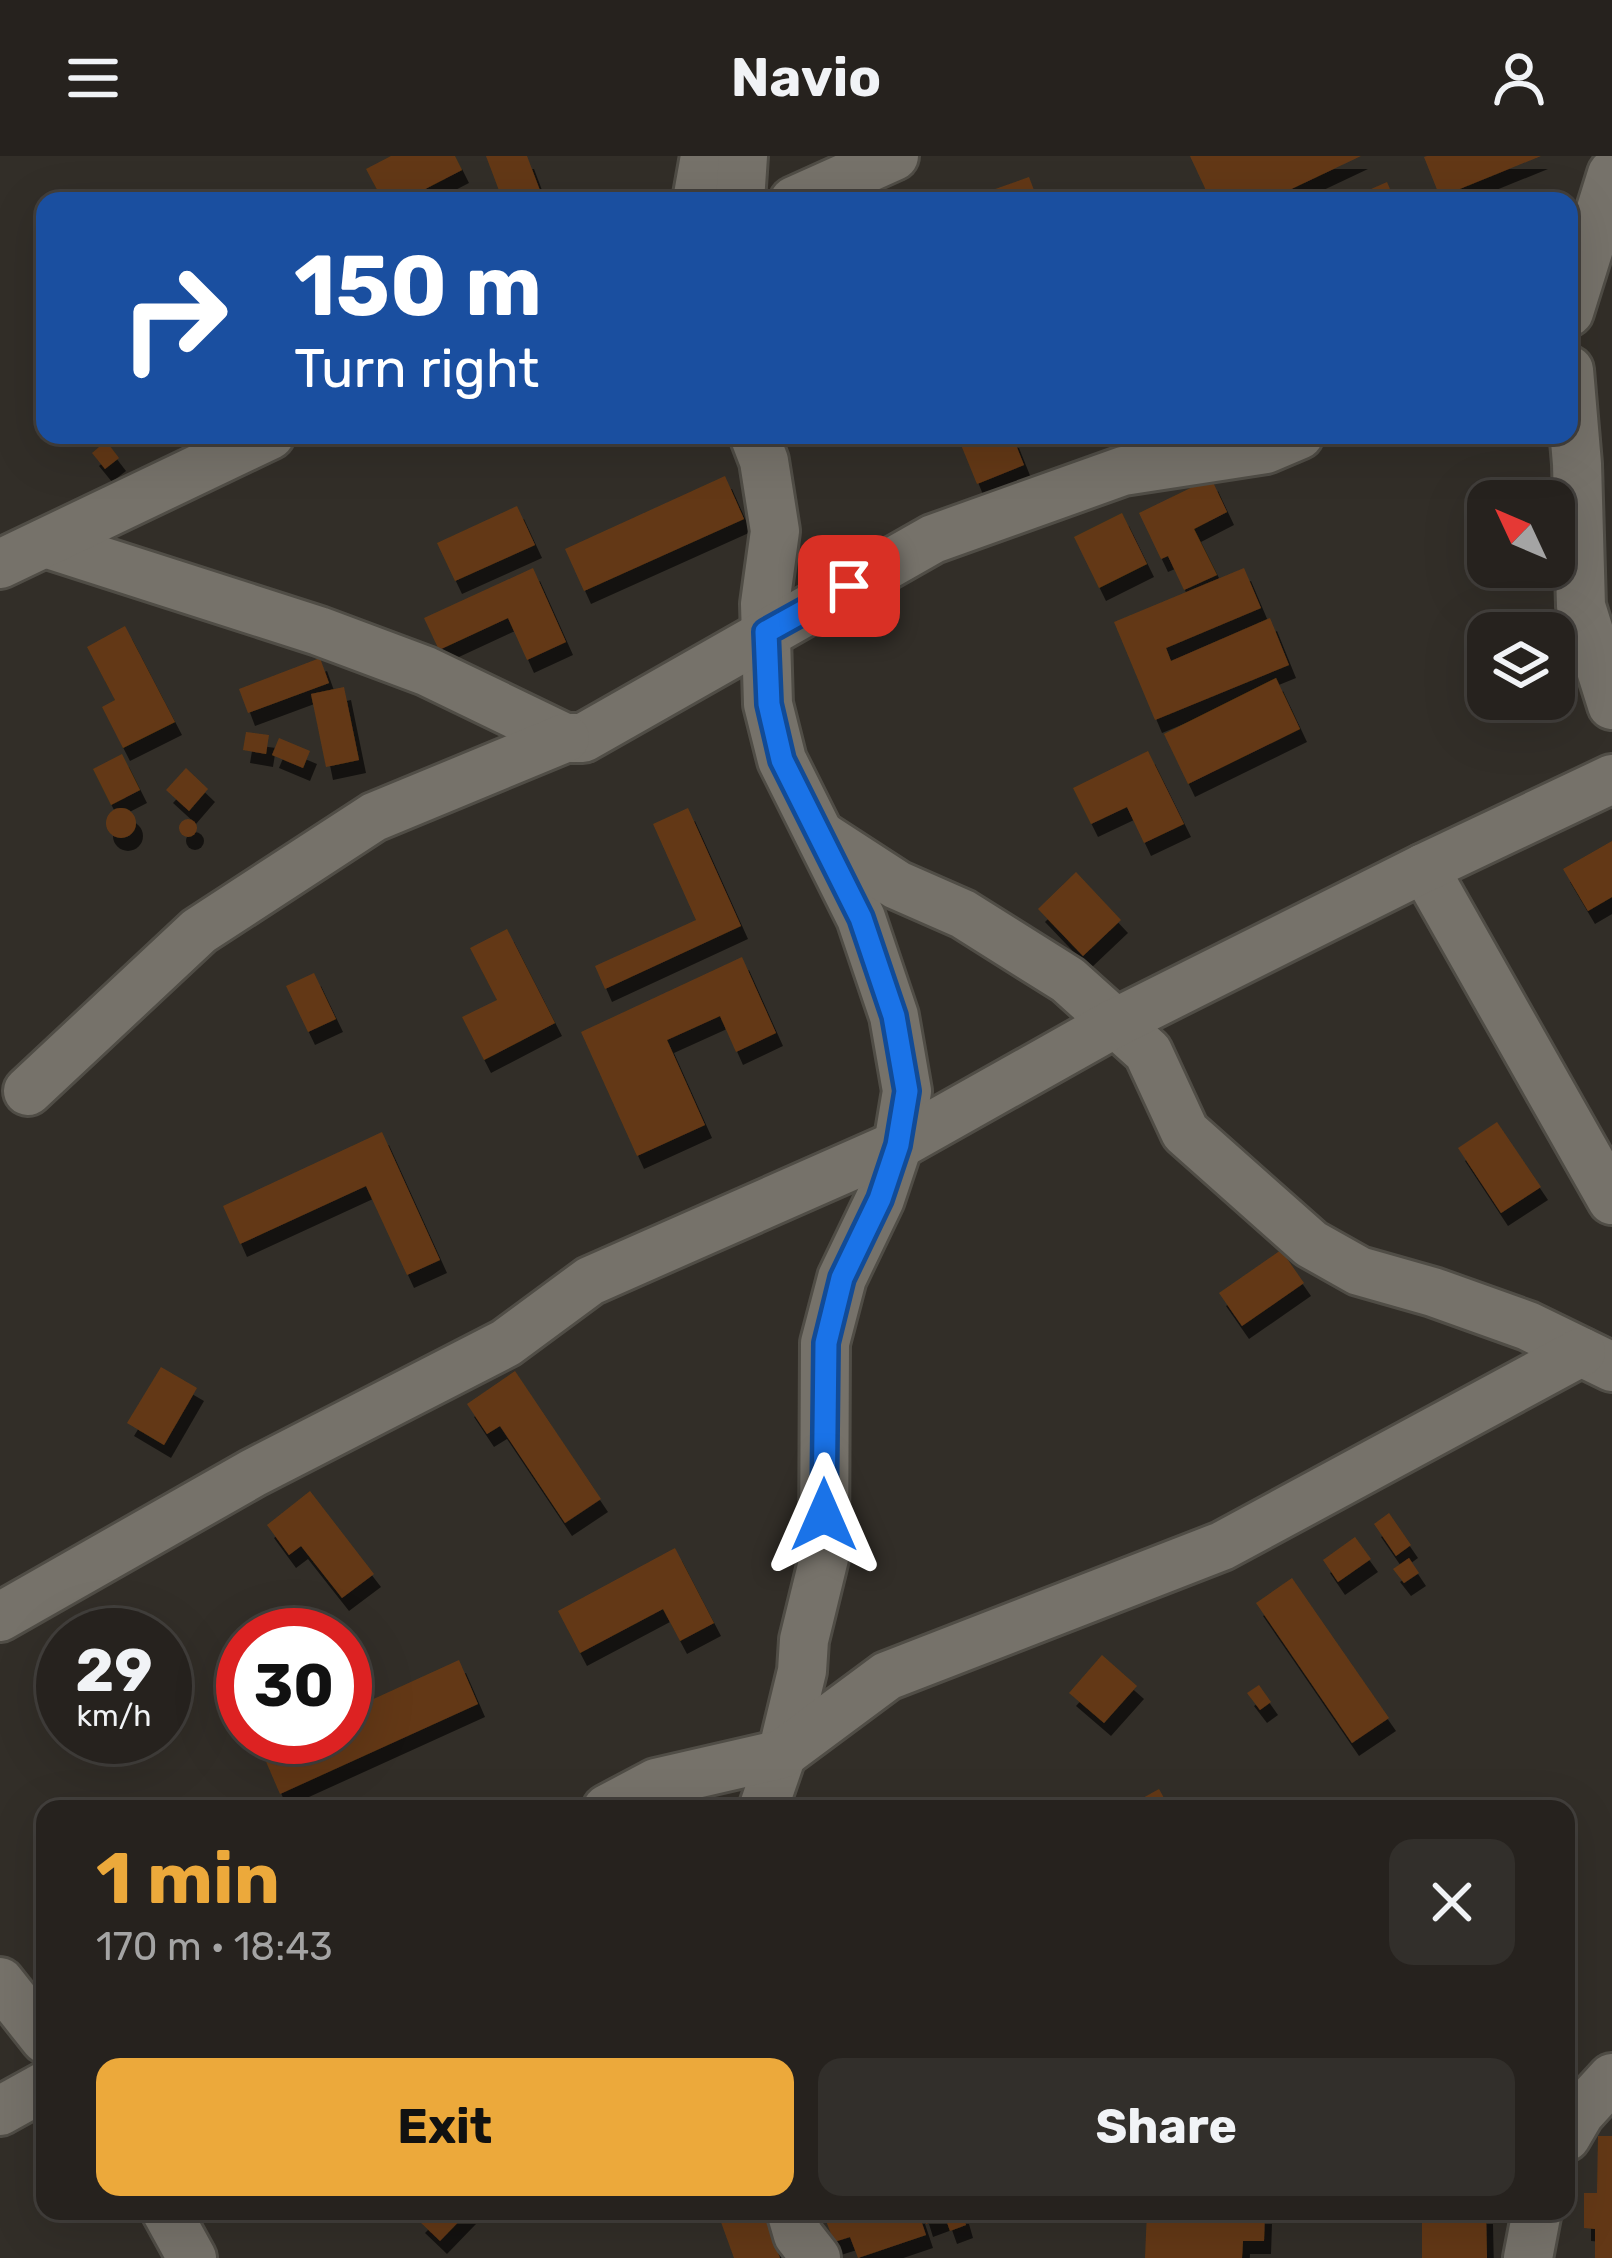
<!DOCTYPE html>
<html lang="en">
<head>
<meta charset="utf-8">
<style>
  :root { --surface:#26221e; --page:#322f2b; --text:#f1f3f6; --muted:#a4a4a4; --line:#423f3c; --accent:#eca93b }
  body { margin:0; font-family:Rubik,sans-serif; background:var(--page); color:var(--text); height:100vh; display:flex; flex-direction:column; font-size:45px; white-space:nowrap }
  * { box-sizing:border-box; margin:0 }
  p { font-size:39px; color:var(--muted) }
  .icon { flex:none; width:66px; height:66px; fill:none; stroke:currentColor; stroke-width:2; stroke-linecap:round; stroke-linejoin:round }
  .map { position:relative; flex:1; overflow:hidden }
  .details { position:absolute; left:36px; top:1644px; width:1539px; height:420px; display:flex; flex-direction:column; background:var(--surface); border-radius:24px; box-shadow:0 12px 48px #0002,0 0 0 3px var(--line) }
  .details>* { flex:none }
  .guide { position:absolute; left:36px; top:36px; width:1542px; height:252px; border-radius:24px; box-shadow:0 12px 48px #0002,0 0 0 3px var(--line); background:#1a4fa0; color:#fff; overflow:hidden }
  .needle { width:78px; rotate:314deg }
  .controls { position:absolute; left:1467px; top:324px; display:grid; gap:24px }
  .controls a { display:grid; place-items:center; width:108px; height:108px; border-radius:24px; background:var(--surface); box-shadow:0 12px 48px #0002,0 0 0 3px var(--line); font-size:60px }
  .speed { position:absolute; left:36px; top:1452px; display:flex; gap:24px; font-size:60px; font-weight:700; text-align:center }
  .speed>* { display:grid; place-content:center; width:156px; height:156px; border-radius:50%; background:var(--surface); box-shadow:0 12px 48px #0002,0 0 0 3px var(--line); line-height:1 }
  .speed small { font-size:30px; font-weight:400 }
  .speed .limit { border:18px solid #d22; background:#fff; color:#111 }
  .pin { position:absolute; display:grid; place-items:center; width:102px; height:102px; color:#fff; margin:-51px; border-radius:24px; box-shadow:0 6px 18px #0006 }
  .me { position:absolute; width:132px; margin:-66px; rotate:0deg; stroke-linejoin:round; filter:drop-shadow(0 0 9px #0008) }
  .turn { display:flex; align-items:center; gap:42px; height:252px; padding:0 60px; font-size:54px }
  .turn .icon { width:156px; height:156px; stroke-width:2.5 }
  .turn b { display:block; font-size:84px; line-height:102px }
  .round { display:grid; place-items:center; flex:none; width:126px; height:126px; border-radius:24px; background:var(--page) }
  .head { display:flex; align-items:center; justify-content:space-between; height:204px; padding:0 60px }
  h1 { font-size:72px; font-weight:700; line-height:90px; color:var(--accent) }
  .button { display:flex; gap:24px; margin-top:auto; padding:24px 60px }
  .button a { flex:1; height:138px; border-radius:24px; background:var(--accent); color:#111; font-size:48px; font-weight:700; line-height:138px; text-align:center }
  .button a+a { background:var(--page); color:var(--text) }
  header { display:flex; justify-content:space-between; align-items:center; height:156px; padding:0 60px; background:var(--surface); font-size:54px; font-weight:700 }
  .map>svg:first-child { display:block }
  .building { fill:#633915; filter:url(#shadow) }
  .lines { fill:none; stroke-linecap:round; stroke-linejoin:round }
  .minor-casing { stroke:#504d46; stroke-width:54 }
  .minor { stroke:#76726a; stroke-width:48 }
  .route-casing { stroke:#114b97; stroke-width:30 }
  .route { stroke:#1a73e8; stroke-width:21 }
</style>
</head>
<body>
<header><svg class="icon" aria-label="menu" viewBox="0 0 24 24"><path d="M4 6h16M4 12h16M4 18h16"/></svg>Navio<svg class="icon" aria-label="person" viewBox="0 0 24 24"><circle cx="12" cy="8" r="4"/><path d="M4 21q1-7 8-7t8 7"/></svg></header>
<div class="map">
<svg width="1612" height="2102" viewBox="0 0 1612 2102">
  <defs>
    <filter id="shadow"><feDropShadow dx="7" dy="13" stdDeviation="0" flood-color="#0009"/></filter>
  </defs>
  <rect width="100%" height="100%" fill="#322e28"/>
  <g class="building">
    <polygon points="391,0 455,0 462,14 402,45 383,45 366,13"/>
    <polygon points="486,0 527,0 544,45 503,45"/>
    <polygon points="1190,0 1361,0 1266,45 1211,45"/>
    <polygon points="1427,0 1541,0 1440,41 1424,1"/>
    <polygon points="1029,21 1038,45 964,45 964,44"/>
    <polygon points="1387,26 1395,45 1344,45"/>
    <polygon points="957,279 1012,279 1024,309 977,328"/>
    <polygon points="106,285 119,302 105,313 92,297"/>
    <polygon points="725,320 744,363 584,435 565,393"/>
    <polygon points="1211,322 1227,356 1194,373 1217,419 1184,434 1168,400 1161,403 1139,357"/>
    <polygon points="517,350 535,389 455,425 437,387"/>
    <polygon points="1122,357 1147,408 1099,432 1074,381"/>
    <polygon points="533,412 566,486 527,504 508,462 439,494 424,462"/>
    <polygon points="1244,412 1261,452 1166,492 1171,505 1270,462 1289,509 1155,564 1114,466"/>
    <polygon points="125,470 175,566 123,592 102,551 115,544 87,491"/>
    <polygon points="320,502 329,527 248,557 239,533"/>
    <polygon points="1276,522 1300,573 1188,628 1164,578"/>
    <polygon points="344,531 359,604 326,611 311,538"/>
    <polygon points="246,576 269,579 266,598 243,594"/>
    <polygon points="279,582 310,595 303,612 272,599"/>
    <polygon points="1148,595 1184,668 1144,687 1127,651 1091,668 1073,632"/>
    <polygon points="122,598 140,634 111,649 93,613"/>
    <polygon points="186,612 208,633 189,655 166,634"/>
    <polygon points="688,652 741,770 605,833 595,810 696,764 653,668"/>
    <circle cx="121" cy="667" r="15"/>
    <circle cx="188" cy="672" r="9"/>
    <polygon points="1612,685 1612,741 1588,755 1563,713"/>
    <polygon points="1076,716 1121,764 1083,800 1038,753"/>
    <polygon points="507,773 555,867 484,904 462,861 497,844 470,792"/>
    <polygon points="742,801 776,877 736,896 720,860 667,884 705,969 637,1000 581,876"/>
    <polygon points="314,817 336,863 308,876 286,830"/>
    <polygon points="1497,966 1541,1031 1501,1057 1458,992"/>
    <polygon points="382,976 440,1104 407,1119 366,1030 240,1088 223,1050"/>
    <polygon points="1281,1094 1304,1127 1242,1170 1219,1137"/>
    <polygon points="161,1211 197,1232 164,1289 127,1267"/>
    <polygon points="515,1215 601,1343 565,1367 500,1270 487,1278 467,1248"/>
    <polygon points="310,1335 374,1418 342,1442 301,1390 289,1399 267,1369"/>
    <polygon points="1389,1357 1411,1389 1396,1400 1374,1368"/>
    <polygon points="1355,1381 1371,1403 1338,1426 1323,1404"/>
    <polygon points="675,1392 714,1467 680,1485 663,1453 580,1497 558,1455"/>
    <polygon points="1409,1402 1419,1417 1404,1427 1393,1413"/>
    <polygon points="1292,1422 1389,1562 1352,1587 1256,1447"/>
    <polygon points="1102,1499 1137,1530 1104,1567 1069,1537"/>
    <polygon points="459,1504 478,1548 280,1638 261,1594 289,1581 345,1581 345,1556"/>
    <polygon points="1259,1529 1271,1546 1260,1554 1247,1537"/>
    <polygon points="1159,1633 1170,1653 1123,1653"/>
    <polygon points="1598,1980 1612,1980 1612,2102 1595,2102 1595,2073 1584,2072 1584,2037 1597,2037"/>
    <polygon points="427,2055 469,2055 440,2085 418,2064"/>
    <polygon points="717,2055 762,2055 780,2102 734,2102"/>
    <polygon points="845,2055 918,2055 926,2079 858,2102 850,2081 834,2086 825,2062"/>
    <polygon points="922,2055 962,2055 966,2069 950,2075 945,2061 926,2068"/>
    <polygon points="1147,2055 1265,2055 1264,2085 1243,2085 1242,2102 1145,2102"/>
    <polygon points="1422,2055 1486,2055 1487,2102 1422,2102"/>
  </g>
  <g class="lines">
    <defs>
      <g id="minor">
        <polyline points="697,45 705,0"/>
        <polyline points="740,45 743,0"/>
        <polyline points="794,45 894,0"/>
        <polyline points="1569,156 1612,18"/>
        <polyline points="1569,214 1577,308 1581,450 1612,549"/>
        <polyline points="754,279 764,305 775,375 765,448 768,548 782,604 861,762 894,860 907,935 898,989 880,1043 842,1122 825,1187 824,1402 804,1484 802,1515 782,1598 763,1653"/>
        <polyline points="45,387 319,475 426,515 565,582 583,582 933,383 1123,315 1266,293 1299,279"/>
        <polyline points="0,408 270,279"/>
        <polyline points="820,679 897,729 963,758 1068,824 1148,896 1185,976 1311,1088 1359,1115 1433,1136 1528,1170 1612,1211"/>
        <polyline points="1424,712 1612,1044"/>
        <polyline points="28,935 199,775 374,661 565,582"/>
        <polyline points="0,1461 253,1317 506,1187 590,1125 898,989 1115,867 1424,712 1612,623"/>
        <polyline points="607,1653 656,1627 782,1598 887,1520 1222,1390 1581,1196"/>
        <polyline points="0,1826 45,1883"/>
        <polyline points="0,1955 45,1930"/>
        <polyline points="1566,1981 1580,1957 1612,1922"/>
        <polyline points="166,2055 192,2102"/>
        <polyline points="791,2055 798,2079 816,2102"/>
        <polyline points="1528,2102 1537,2055"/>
      </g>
    </defs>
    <use href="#minor" class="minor-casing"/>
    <use href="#minor" class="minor"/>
  </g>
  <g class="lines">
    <defs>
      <polyline id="route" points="824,1359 826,1187 842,1122 880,1043 898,989 907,935 894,860 861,762 782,604 769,548 766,476 849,430"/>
    </defs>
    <use href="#route" class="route-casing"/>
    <use href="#route" class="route"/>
  </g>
</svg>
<div class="controls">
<a><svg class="needle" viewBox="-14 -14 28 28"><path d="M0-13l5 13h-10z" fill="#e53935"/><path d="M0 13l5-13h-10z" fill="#a4a4a4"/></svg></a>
<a><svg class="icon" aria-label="layers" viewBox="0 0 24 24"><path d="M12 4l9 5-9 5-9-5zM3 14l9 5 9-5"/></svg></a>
</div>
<div class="speed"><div>29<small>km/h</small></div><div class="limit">30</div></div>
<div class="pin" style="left:849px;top:430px;background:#d93025"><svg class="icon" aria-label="arrive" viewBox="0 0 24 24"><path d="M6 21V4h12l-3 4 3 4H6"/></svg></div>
<svg class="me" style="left:824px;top:1359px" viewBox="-20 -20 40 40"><path d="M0-17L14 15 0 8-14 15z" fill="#1a73e8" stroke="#fff" stroke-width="4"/></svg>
<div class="guide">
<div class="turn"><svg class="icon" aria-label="right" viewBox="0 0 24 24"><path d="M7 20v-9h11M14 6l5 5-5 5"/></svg><div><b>150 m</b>Turn right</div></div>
</div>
<section class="details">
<div class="head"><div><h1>1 min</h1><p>170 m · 18:43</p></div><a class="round"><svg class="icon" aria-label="close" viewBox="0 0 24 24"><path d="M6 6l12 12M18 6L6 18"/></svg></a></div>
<div class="button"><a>Exit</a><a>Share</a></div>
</section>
</div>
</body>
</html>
